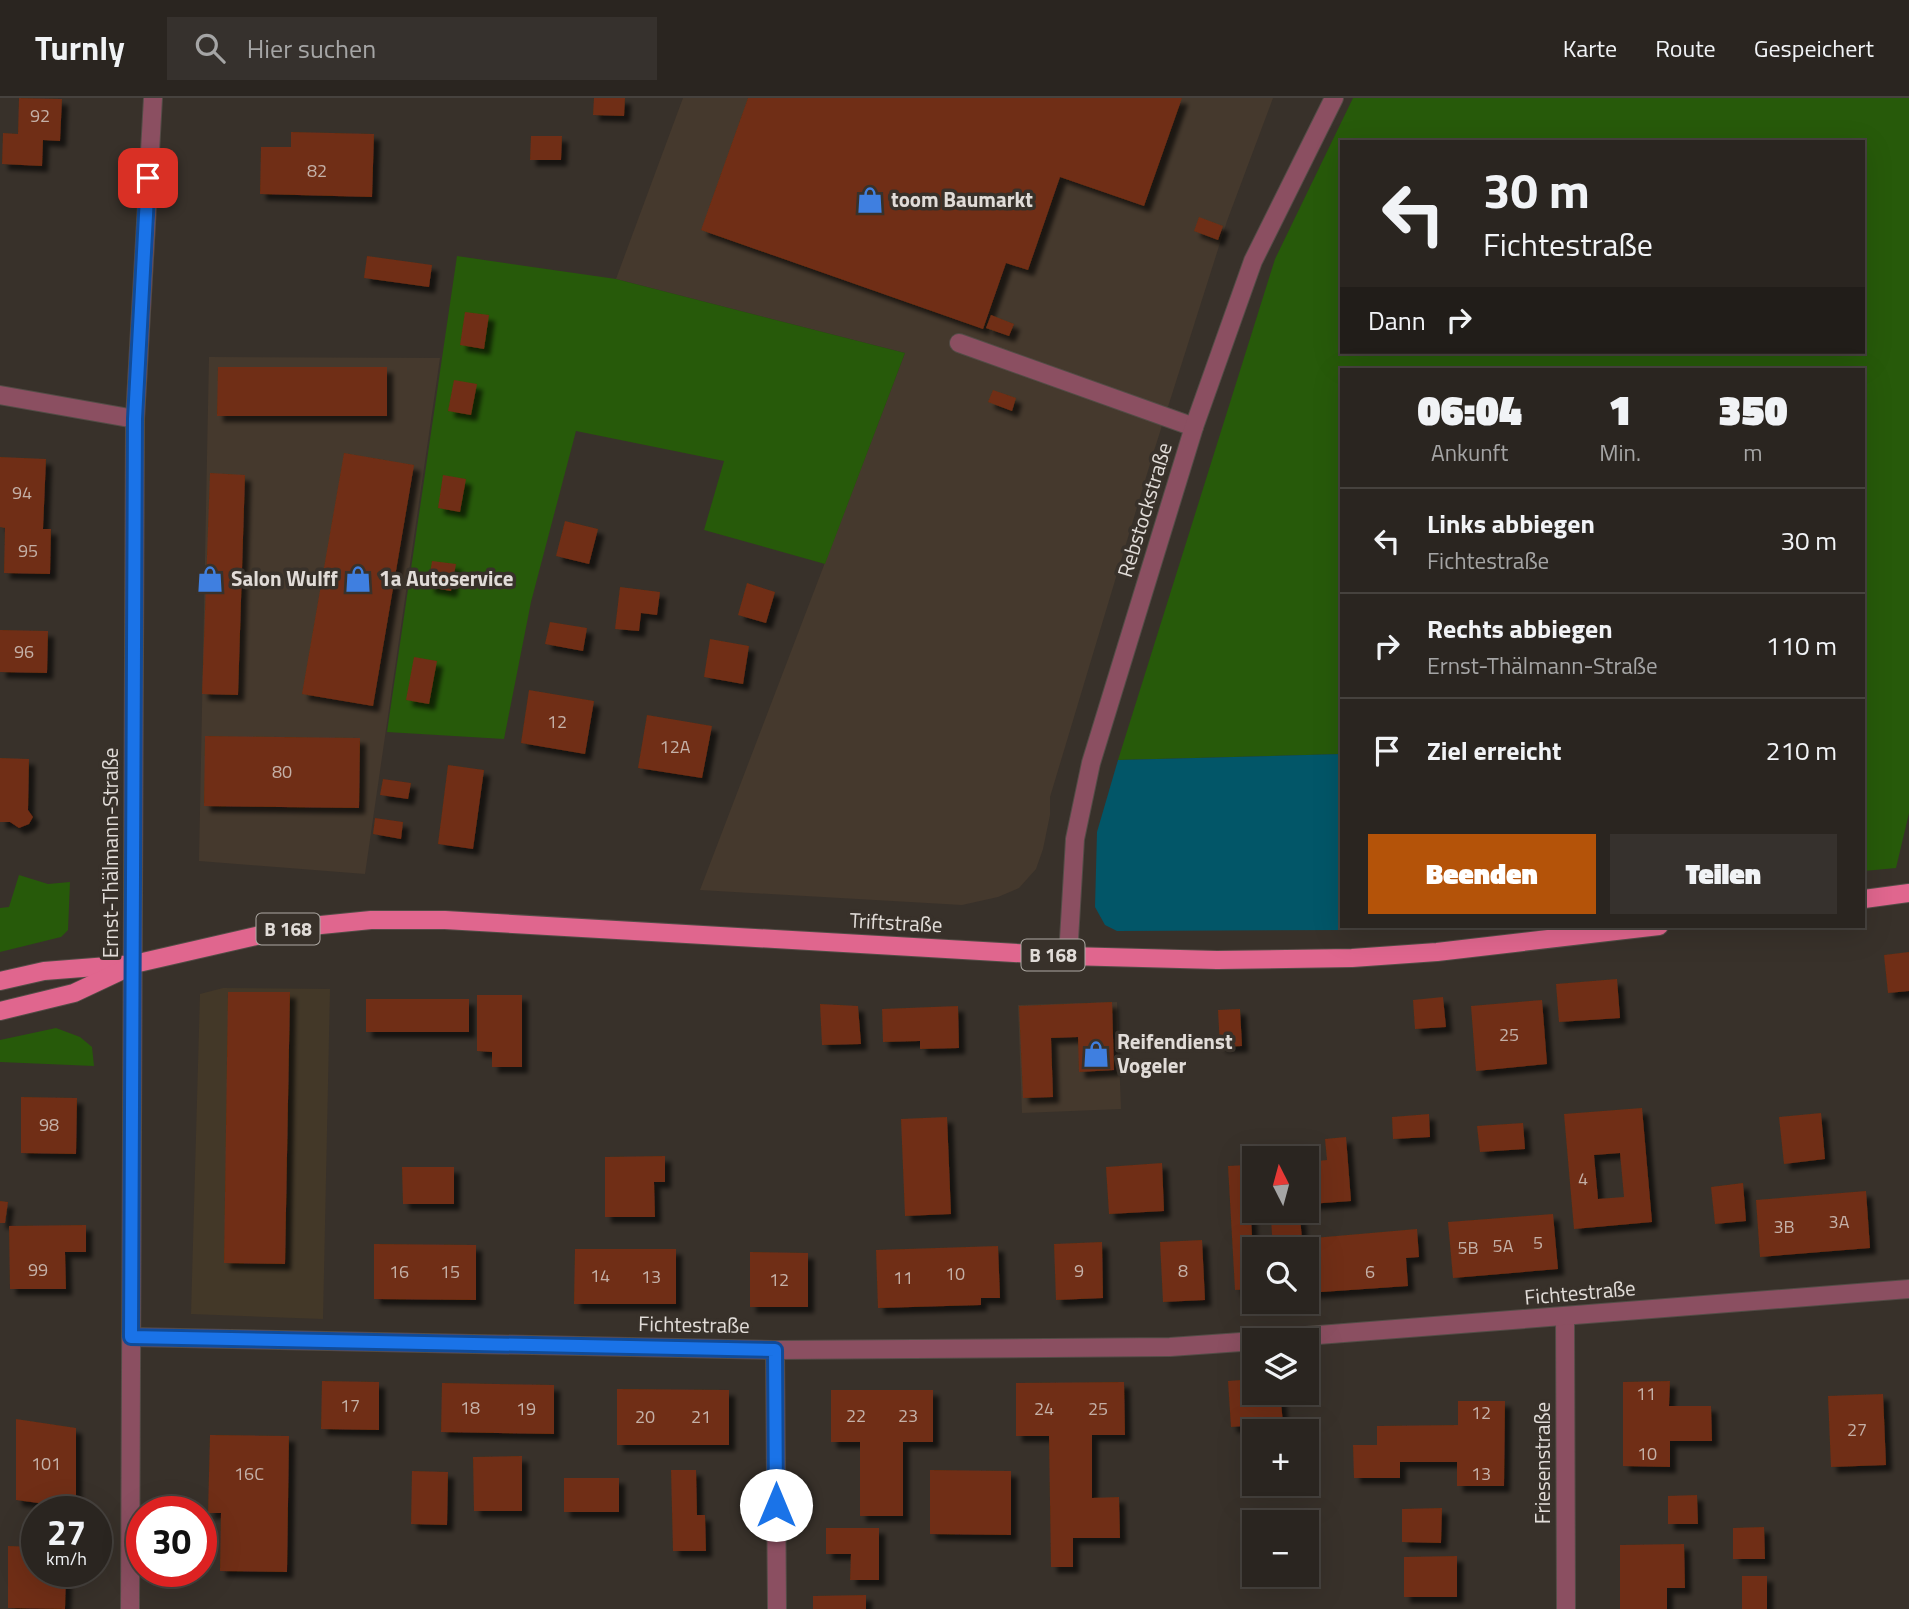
<!DOCTYPE html>
<html lang="de">
<head>
<meta charset="utf-8">
<style>
  :root { --surface:#2a2520; --page:#36312d; --text:#f1f3f6; --muted:#a5a5a5; --line:#46423e; --accent:#b45309 }
  body { margin:0; font-family:"Titillium Web",sans-serif; background:var(--page); color:var(--text); height:100vh; display:flex; flex-direction:column; font-size:26px; white-space:nowrap }
  * { box-sizing:border-box; margin:0 }
  p { font-size:23px; color:var(--muted) }
  .icon { flex:none; width:38px; height:38px; fill:none; stroke:currentColor; stroke-width:2; stroke-linecap:round; stroke-linejoin:round }
  .map { position:relative; flex:1; overflow:hidden }
  .drawer { position:absolute; left:1340px; top:270px; width:525px; height:560px; display:flex; flex-direction:column; background:var(--surface); border-radius:0px; box-shadow:0 7px 28px #0002,0 0 0 2px var(--line) }
  .drawer>* { flex:none }
  .hud { position:absolute; left:1340px; top:42px; width:525px; height:214px; border-radius:0px; box-shadow:0 7px 28px #0002,0 0 0 2px var(--line); background:#2a2520; color:var(--text); overflow:hidden }
  .needle { width:46px; rotate:354deg }
  .fabs { position:absolute; left:1242px; top:1048px; display:grid; gap:14px }
  .fabs a { display:grid; place-items:center; width:77px; height:77px; border-radius:0px; background:var(--surface); box-shadow:0 7px 28px #0002,0 0 0 2px var(--line); font-size:35px }
  .speed { position:absolute; left:21px; top:1398px; display:flex; gap:14px; font-size:35px; font-weight:700; text-align:center }
  .speed>* { display:grid; place-content:center; width:91px; height:91px; border-radius:50%; background:var(--surface); box-shadow:0 7px 28px #0002,0 0 0 2px var(--line); line-height:1 }
  .speed small { font-size:18px; font-weight:400 }
  .speed .limit { border:10px solid #d22; background:#fff; color:#111 }
  .pin { position:absolute; display:grid; place-items:center; width:60px; height:60px; color:#fff; margin:-30px; border-radius:14px; box-shadow:0 4px 10px #0006 }
  .me { position:absolute; width:77px; margin:-38px; rotate:0deg; stroke-linejoin:round; filter:drop-shadow(0 0 5px #0008) }
  .turn { display:flex; align-items:center; gap:24px; height:147px; padding:0 28px; font-size:32px }
  .turn .icon { width:91px; height:91px; stroke-width:2.5 }
  .turn b { display:block; font-size:49px; line-height:60px }
  .then { display:flex; align-items:center; height:66px; padding:0 28px; background:#0003; gap:14px; font-size:26px }
  .eta { display:flex; justify-content:space-evenly; align-items:center; height:119px; text-align:center }
  .eta b { font-size:42px; font-weight:800; line-height:49px }
  .primary-button { display:flex; gap:14px; margin-top:auto; padding:14px 28px }
  .primary-button a { flex:1; height:80px; border-radius:0px; background:var(--accent); color:#fff; font-size:28px; font-weight:800; line-height:80px; text-align:center }
  .primary-button a+a { background:var(--page); color:var(--text) }
  ul { padding:0; list-style:none }
  li { display:flex; align-items:center; gap:21px; height:105px; padding:0 28px; border-top:2px solid var(--line) }
  li div { flex:1 }
  li b { display:block; font-size:26px }
  li em { font-style:normal }
  header { display:flex; align-items:center; gap:42px; box-sizing:border-box; height:98px; padding:0 35px; background:var(--surface); border-bottom:2px solid var(--line) }
  header strong { font-size:33px }
  nav { display:flex; gap:38px; margin-inline-start:auto; font-size:24px }
  .search { width:490px; height:63px; background:var(--page); display:flex; align-items:center; gap:18px; box-sizing:border-box; padding:0 24px; border-radius:0px; color:var(--muted); font-size:26px }
  .map>svg:first-child { display:block }
  .built { fill:#45392d }
  .industrial { fill:#433828 }
  .green { fill:#275a0a; fill-rule:evenodd }
  .water { fill:#025668 }
  .building { fill:#6f2e13; fill-rule:evenodd; filter:url(#shadow) }
  .lines { fill:none; stroke-linecap:round; stroke-linejoin:round }
  .lane-casing { stroke:#534c46; stroke-width:20 }
  .street-casing { stroke:#534c46; stroke-width:20 }
  .primary-casing { stroke:#534c46; stroke-width:20 }
  .lane { stroke:#8b4f61; stroke-width:18 }
  .street { stroke:#8b4f61; stroke-width:18 }
  .primary { stroke:#e0668e; stroke-width:18 }
  .route-casing { stroke:#114b97; stroke-width:18 }
  .route { stroke:#1a73e8; stroke-width:12 }
  .labels { text-anchor:middle; stroke-width:7; stroke-linejoin:round; paint-order:stroke }
  .number-label { font-size:18px; fill:#c4b0a7 }
  .shield { fill:#38312a; stroke:#aea9a4; stroke-width:2 }
  .shield-label { font-size:19px; font-weight:bold; fill:#e1dcd8 }
  .poi-label { font-size:21px; font-weight:bold; fill:#e1dcd8; stroke:#38312a; text-anchor:start }
  .street-label { font-size:21px; fill:#e1dcd8; stroke:#38312a }
</style>
</head>
<body>
<header>
<strong>Turnly</strong>
<div class="search"><svg class="icon" aria-label="search" viewBox="0 0 24 24"><circle cx="10" cy="10" r="6"/><path d="M15 15l6 6"/></svg>Hier suchen</div>
<nav><a>Karte</a><a>Route</a><a>Gespeichert</a></nav>
</header>
<div class="map">
<svg width="1909" height="1511" viewBox="0 0 1909 1511">
  <defs>
    <filter id="shadow"><feDropShadow dx="6" dy="6" stdDeviation="2" flood-color="#0009"/></filter>
  </defs>
  <rect width="100%" height="100%" fill="#38312a"/>
  <g class="built">
    <polygon points="683,0 1273,0 1227,123 1153,356 1050,699 1050,717 1043,751 1036,771 1019,790 998,799 962,807 700,792 905,255 616,181"/>
    <polygon points="209,259 440,260 365,776 199,763"/>
    <polygon points="1117,904 1121,1011 1022,1015 1018,907"/>
  </g>
  <polygon class="industrial" points="223,890 330,891 323,1221 191,1216 200,896"/>
  <g class="green">
    <path d="M 1353,0 L 1909,0 L 1909,715 L 1896,770 L 1864,773 L 1864,271 L 1342,271 L 1342,656 L 1118,662 L 1275,161 ZM 1342,44 L 1864,44 L 1864,254 L 1342,254 Z"/>
    <polygon points="457,158 616,181 905,255 825,466 704,432 724,363 576,333 531,504 504,641 387,634"/>
    <polygon points="19,777 48,786 70,784 68,832 61,839 0,854 0,810 9,809"/>
    <polygon points="56,930 80,939 92,949 94,968 0,964 0,942"/>
  </g>
  <polygon class="water" points="1342,656 1342,828 1351,828 1351,832 1117,833 1105,827 1095,809 1097,734 1118,662"/>
  <g class="building">
    <polygon points="19,0 62,1 60,43 43,42 42,68 2,66 3,35 18,36"/>
    <polygon points="594,0 625,0 624,18 593,17"/>
    <polygon points="748,0 1182,0 1144,108 1060,79 1028,172 1006,165 983,231 701,132"/>
    <polygon points="291,34 374,36 372,99 260,96 261,49 291,49"/>
    <polygon points="531,38 562,38 561,62 530,62"/>
    <polygon points="1199,119 1223,128 1218,142 1194,133"/>
    <polygon points="367,158 432,167 429,189 364,180"/>
    <polygon points="465,214 489,217 484,251 460,247"/>
    <polygon points="991,217 1014,226 1009,238 986,230"/>
    <polygon points="218,269 387,269 387,318 217,318"/>
    <polygon points="454,282 477,286 471,317 448,313"/>
    <polygon points="993,292 1016,300 1012,313 988,304"/>
    <polygon points="344,355 414,367 373,608 302,596"/>
    <polygon points="0,359 46,361 43,431 51,431 50,476 4,475 5,430 0,429"/>
    <polygon points="210,375 245,377 238,597 202,596"/>
    <polygon points="443,377 466,381 460,414 438,410"/>
    <polygon points="565,423 598,431 589,466 556,458"/>
    <polygon points="432,463 456,466 451,493 428,489"/>
    <polygon points="747,485 775,494 766,525 738,517"/>
    <polygon points="620,489 660,494 657,517 641,515 639,533 615,531"/>
    <polygon points="550,524 587,530 583,553 545,546"/>
    <polygon points="0,532 48,533 47,575 0,574"/>
    <polygon points="710,541 749,548 743,586 704,579"/>
    <polygon points="414,559 437,563 429,606 406,602"/>
    <polygon points="529,592 594,603 585,656 521,645"/>
    <polygon points="647,617 712,628 702,680 638,670"/>
    <polygon points="205,638 360,640 359,710 204,708"/>
    <polygon points="0,660 29,661 28,712 33,719 29,726 19,730 10,724 0,724"/>
    <polygon points="448,667 484,672 473,751 438,746"/>
    <polygon points="383,681 411,685 408,701 380,697"/>
    <polygon points="375,720 403,724 401,741 373,736"/>
    <polygon points="1909,854 1909,893 1888,895 1884,857"/>
    <polygon points="1617,881 1620,920 1559,924 1556,886"/>
    <polygon points="228,894 290,894 285,1166 224,1165"/>
    <polygon points="477,897 522,897 522,969 492,969 492,954 477,953"/>
    <polygon points="1443,899 1446,929 1415,931 1413,902"/>
    <rect x="366" y="901" width="103" height="33"/>
    <polygon points="1542,902 1547,966 1476,973 1471,908"/>
    <polygon points="1112,904 1114,972 1079,974 1078,939 1051,940 1053,999 1023,1000 1019,908"/>
    <polygon points="820,906 858,908 861,946 822,947"/>
    <polygon points="958,908 959,950 920,951 920,943 883,944 882,911"/>
    <polygon points="1240,911 1242,948 1220,949 1218,912"/>
    <polygon points="21,999 77,1000 76,1056 21,1055"/>
    <path d="M 1642,1010 L 1652,1124 L 1574,1131 L 1564,1016 ZM 1620,1055 L 1624,1099 L 1598,1101 L 1594,1057 Z"/>
    <polygon points="1821,1015 1825,1061 1784,1066 1779,1019"/>
    <polygon points="1429,1016 1430,1039 1393,1041 1392,1019"/>
    <polygon points="947,1019 951,1116 905,1118 901,1021"/>
    <polygon points="1523,1025 1525,1051 1480,1054 1477,1028"/>
    <polygon points="1346,1039 1351,1103 1310,1106 1307,1064 1327,1062 1325,1041"/>
    <polygon points="665,1058 665,1084 654,1084 655,1119 605,1119 605,1059"/>
    <polygon points="1162,1065 1164,1113 1109,1116 1106,1069"/>
    <polygon points="1248,1067 1255,1191 1235,1192 1228,1068"/>
    <polygon points="402,1069 454,1069 454,1106 403,1106"/>
    <polygon points="1743,1085 1746,1123 1715,1126 1711,1089"/>
    <polygon points="1866,1093 1870,1150 1760,1159 1756,1102"/>
    <polygon points="0,1103 8,1104 5,1125 0,1125"/>
    <polygon points="1553,1116 1558,1171 1453,1180 1448,1124"/>
    <polygon points="1300,1119 1302,1141 1417,1131 1419,1159 1406,1160 1408,1188 1307,1195 1307,1152 1273,1152 1271,1121"/>
    <polygon points="86,1127 86,1154 65,1154 66,1191 10,1191 9,1128"/>
    <polygon points="1202,1142 1205,1202 1163,1204 1160,1144"/>
    <polygon points="1102,1144 1103,1200 1056,1202 1054,1146"/>
    <polygon points="374,1146 476,1147 476,1202 374,1201"/>
    <polygon points="998,1148 1000,1200 981,1200 981,1207 878,1210 876,1152"/>
    <polygon points="575,1151 676,1151 676,1206 574,1206"/>
    <polygon points="750,1154 808,1155 808,1209 750,1209"/>
    <polygon points="1255,1281 1255,1295 1280,1295 1283,1325 1231,1329 1228,1283"/>
    <polygon points="322,1283 379,1284 379,1332 321,1331"/>
    <polygon points="1670,1283 1669,1308 1711,1308 1712,1343 1670,1343 1670,1369 1623,1368 1623,1284"/>
    <polygon points="1124,1284 1125,1337 1092,1337 1092,1400 1119,1399 1120,1440 1073,1440 1073,1469 1051,1469 1049,1338 1016,1338 1016,1285"/>
    <polygon points="442,1285 554,1287 554,1336 441,1334"/>
    <polygon points="617,1291 729,1292 729,1347 617,1347"/>
    <polygon points="831,1292 933,1292 933,1344 903,1344 903,1418 860,1418 860,1344 831,1344"/>
    <polygon points="1883,1296 1886,1367 1831,1369 1828,1298"/>
    <polygon points="1458,1303 1505,1303 1504,1388 1457,1388 1457,1364 1400,1364 1400,1380 1354,1380 1353,1347 1377,1347 1377,1328 1458,1327"/>
    <polygon points="16,1321 76,1330 76,1410 16,1402"/>
    <polygon points="210,1337 289,1338 287,1474 220,1473 221,1415 208,1415"/>
    <polygon points="522,1358 522,1413 474,1413 473,1359"/>
    <polygon points="671,1372 696,1372 697,1417 705,1417 706,1453 673,1453"/>
    <polygon points="930,1372 1011,1373 1011,1437 930,1436"/>
    <polygon points="412,1373 448,1374 447,1427 411,1426"/>
    <rect x="564" y="1380" width="55" height="34"/>
    <polygon points="1697,1397 1698,1426 1668,1426 1668,1398"/>
    <polygon points="1442,1410 1441,1445 1402,1444 1402,1411"/>
    <polygon points="1764,1429 1765,1461 1733,1461 1733,1430"/>
    <polygon points="826,1430 879,1430 879,1482 850,1482 851,1456 826,1456"/>
    <polygon points="1684,1446 1685,1490 1667,1490 1667,1511 1620,1511 1620,1447"/>
    <polygon points="8,1448 37,1449 37,1474 66,1474 65,1511 8,1510"/>
    <polygon points="1457,1458 1457,1499 1404,1499 1404,1459"/>
    <rect x="1742" y="1478" width="25" height="33"/>
    <polygon points="866,1497 866,1511 813,1511 813,1498"/>
  </g>
  <g class="lines">
    <defs>
      <polyline id="lane" points="959,245 1194,329"/>
      <g id="street">
        <polyline points="0,297 135,321"/>
        <polyline points="1068,858 1075,741 1091,665 1194,329 1253,163 1334,0"/>
        <polyline points="1565,1219 1566,1511"/>
        <polyline points="131,1239 775,1252 1170,1249 1255,1243"/>
        <polyline points="1255,1242 1909,1191"/>
        <polyline points="775,1252 777,1511"/>
        <polyline points="130,1511 135,321 153,0"/>
      </g>
      <g id="primary">
        <polyline points="1864,801 1909,795"/>
        <polyline points="0,883 44,873 134,866 291,830 371,822 445,822 1068,858 1217,862 1352,860 1437,854 1659,828"/>
        <polyline points="0,913 74,895 125,871"/>
      </g>
    </defs>
    <use href="#lane" class="lane-casing"/>
    <use href="#street" class="street-casing"/>
    <use href="#primary" class="primary-casing"/>
    <use href="#lane" class="lane"/>
    <use href="#street" class="street"/>
    <use href="#primary" class="primary"/>
  </g>
  <g class="lines">
    <defs>
      <polyline id="route" points="148,80 135,321 131,1239 775,1252 776,1407"/>
    </defs>
    <use href="#route" class="route-casing"/>
    <use href="#route" class="route"/>
  </g>
  <defs>
    <symbol id="shop-bare" viewBox="-9 -9 18 18"><path d="M-5-2.5h2.3a2.7 3.5 0 0 1 5.4 0H5L5.5 6h-11ZM-1.5-2.5h3a1.5 2.3 0 0 0-3 0Z" fill="#3f7fe0" stroke="#38312a" stroke-width="2.5" paint-order="stroke"/></symbol>
  </defs>
  <g fill-rule="evenodd">
    <use href="#shop-bare" x="851" y="83" width="38" height="38"/>
    <use href="#shop-bare" x="191" y="462" width="38" height="38"/>
    <use href="#shop-bare" x="339" y="462" width="38" height="38"/>
    <use href="#shop-bare" x="1077" y="937" width="38" height="38"/>
  </g>
  <g class="labels">
    <g class="number-label">
      <text x="40" y="24">92</text>
      <text x="317" y="79">82</text>
      <text x="22" y="401">94</text>
      <text x="28" y="459">95</text>
      <text x="24" y="560">96</text>
      <text x="557" y="630">12</text>
      <text x="675" y="655">12A</text>
      <text x="282" y="680">80</text>
      <text x="1509" y="943">25</text>
      <text x="49" y="1033">98</text>
      <text x="1583" y="1087">4</text>
      <text x="1839" y="1130">3A</text>
      <text x="1784" y="1135">3B</text>
      <text x="1538" y="1151">5</text>
      <text x="1503" y="1154">5A</text>
      <text x="1468" y="1156">5B</text>
      <text x="38" y="1178">99</text>
      <text x="1079" y="1179">9</text>
      <text x="1183" y="1179">8</text>
      <text x="399" y="1180">16</text>
      <text x="450" y="1180">15</text>
      <text x="1370" y="1180">6</text>
      <text x="955" y="1182">10</text>
      <text x="600" y="1184">14</text>
      <text x="651" y="1185">13</text>
      <text x="903" y="1186">11</text>
      <text x="779" y="1188">12</text>
      <text x="1646" y="1302">11</text>
      <text x="350" y="1314">17</text>
      <text x="470" y="1316">18</text>
      <text x="526" y="1317">19</text>
      <text x="1044" y="1317">24</text>
      <text x="1098" y="1317">25</text>
      <text x="1481" y="1321">12</text>
      <text x="856" y="1324">22</text>
      <text x="908" y="1324">23</text>
      <text x="645" y="1325">20</text>
      <text x="701" y="1325">21</text>
      <text x="1857" y="1338">27</text>
      <text x="1647" y="1362">10</text>
      <text x="46" y="1372">101</text>
      <text x="249" y="1382">16C</text>
      <text x="1481" y="1382">13</text>
    </g>
    <g class="shield">
      <rect x="256.5" y="815.5" width="63" height="31" rx="5"/>
      <rect x="1021.5" y="841.5" width="63" height="31" rx="5"/>
    </g>
    <g class="shield-label">
      <text x="288" y="838">B 168</text>
      <text x="1053" y="864">B 168</text>
    </g>
    <g class="poi-label">
      <text x="891" y="109">toom Baumarkt</text>
      <text x="231" y="488">Salon Wulff</text>
      <text x="379" y="488">1a Autoservice</text>
      <text x="1117" y="951">Reifendienst<tspan x="1117" dy="24">Vogeler</tspan></text>
    </g>
    <g class="street-label">
      <text transform="translate(1145 412) rotate(-73)" y="7">Rebstockstraße</text>
      <text transform="translate(111 755) rotate(-90)" y="7">Ernst-Thälmann-Straße</text>
      <text transform="translate(896 825) rotate(3)" y="7">Triftstraße</text>
      <text transform="translate(1580 1195) rotate(-5)" y="7">Fichtestraße</text>
      <text transform="translate(694 1227) rotate(1)" y="7">Fichtestraße</text>
      <text transform="translate(1543 1365) rotate(-90)" y="7">Friesenstraße</text>
    </g>
  </g>
</svg>
<div class="fabs">
<a><svg class="needle" viewBox="-14 -14 28 28"><path d="M0-13l5 13h-10z" fill="#e53935"/><path d="M0 13l5-13h-10z" fill="#a5a5a5"/></svg></a>
<a><svg class="icon" aria-label="search" viewBox="0 0 24 24"><circle cx="10" cy="10" r="6"/><path d="M15 15l6 6"/></svg></a>
<a><svg class="icon" aria-label="layers" viewBox="0 0 24 24"><path d="M12 4l9 5-9 5-9-5zM3 14l9 5 9-5"/></svg></a>
<a>+</a>
<a>−</a>
</div>
<div class="speed"><div>27<small>km/h</small></div><div class="limit">30</div></div>
<div class="pin" style="left:148px;top:80px;background:#d93025"><svg class="icon" aria-label="arrive" viewBox="0 0 24 24"><path d="M6 21V4h12l-3 4 3 4H6"/></svg></div>
<svg class="me" style="left:776px;top:1407px" viewBox="-20 -20 40 40"><circle r="19" fill="#fff"/><path d="M0-13L10 11 0 6-10 11z" fill="#1a73e8"/></svg>
<div class="hud">
<div class="turn"><svg class="icon" aria-label="left" viewBox="0 0 24 24"><path d="M17 20v-9H6M10 6l-5 5 5 5"/></svg><div><b>30 m</b>Fichtestraße</div></div>
<div class="then">Dann<svg class="icon" aria-label="right" viewBox="0 0 24 24"><path d="M7 20v-9h11M14 6l5 5-5 5"/></svg></div>
</div>
<section class="drawer">
<div class="eta">
<div><b>06:04</b><p>Ankunft</p></div>
<div><b>1</b><p>Min.</p></div>
<div><b>350</b><p>m</p></div>
</div>
<ul>
<li><svg class="icon" aria-label="left" viewBox="0 0 24 24"><path d="M17 20v-9H6M10 6l-5 5 5 5"/></svg><div><b>Links abbiegen</b><p>Fichtestraße</p></div><em>30 m</em></li>
<li><svg class="icon" aria-label="right" viewBox="0 0 24 24"><path d="M7 20v-9h11M14 6l5 5-5 5"/></svg><div><b>Rechts abbiegen</b><p>Ernst-Thälmann-Straße</p></div><em>110 m</em></li>
<li><svg class="icon" aria-label="arrive" viewBox="0 0 24 24"><path d="M6 21V4h12l-3 4 3 4H6"/></svg><div><b>Ziel erreicht</b></div><em>210 m</em></li>
</ul>
<div class="primary-button"><a>Beenden</a><a>Teilen</a></div>
</section>
</div>
</body>
</html>
